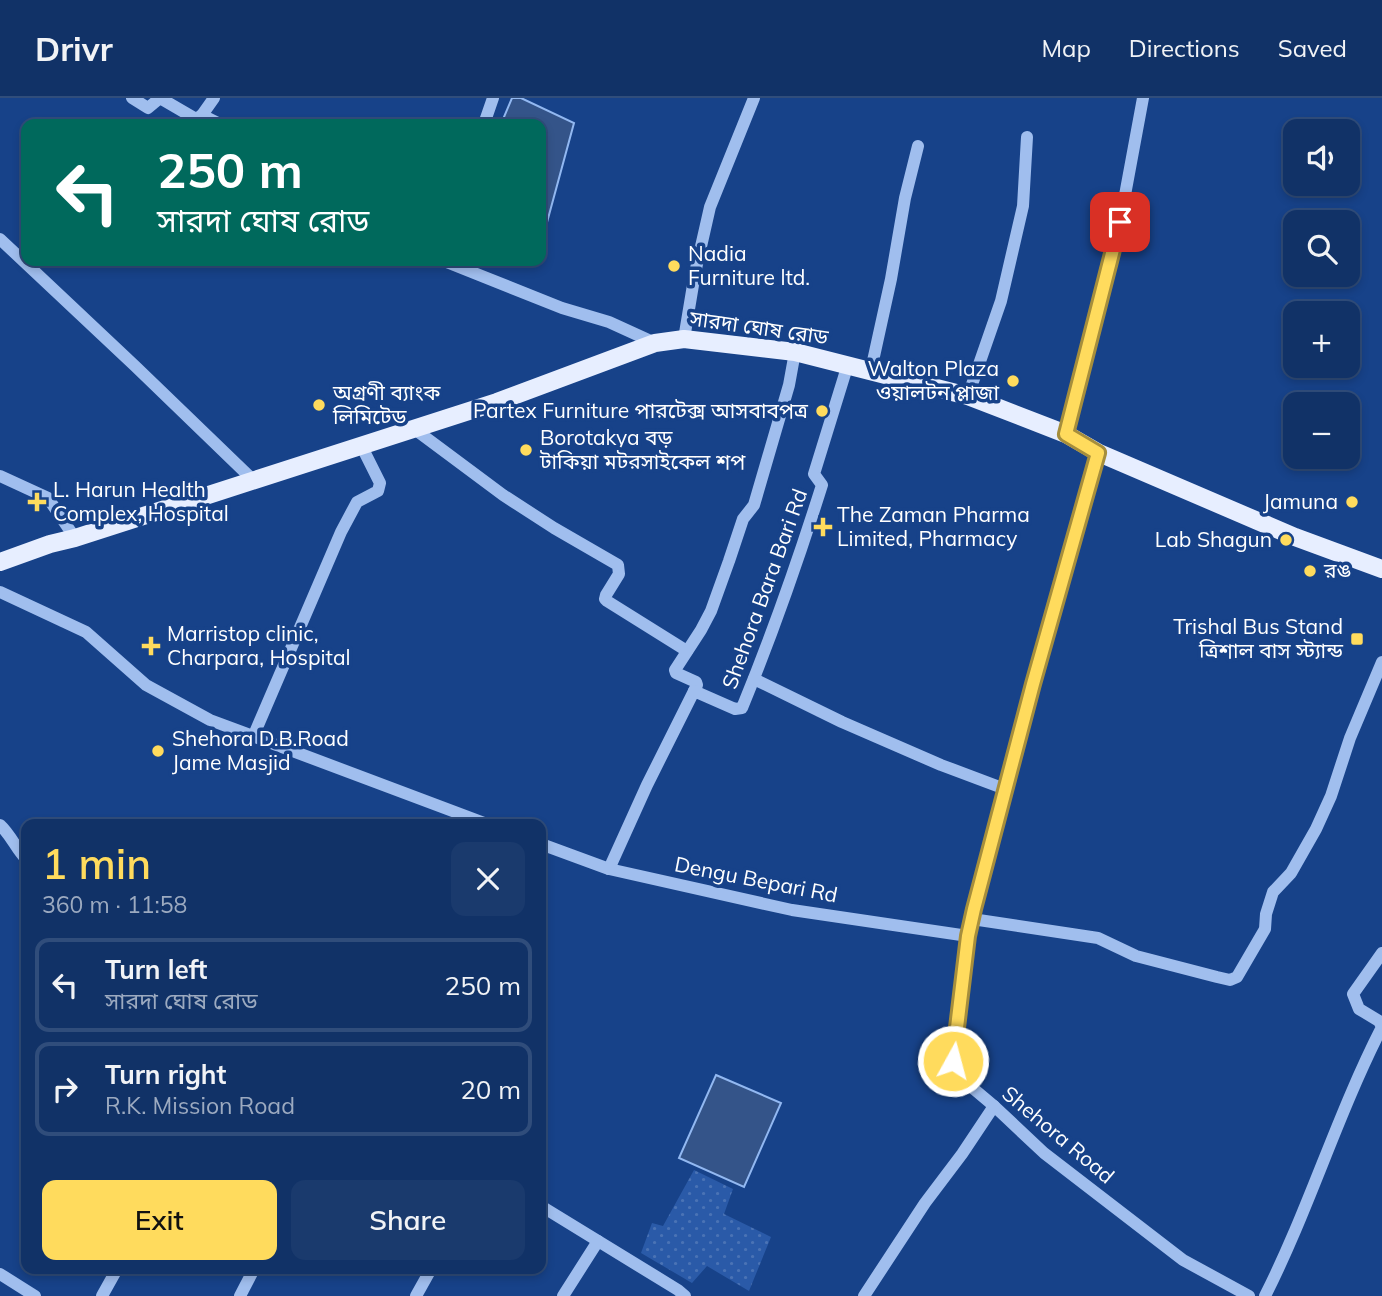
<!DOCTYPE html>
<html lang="en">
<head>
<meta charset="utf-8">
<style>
  :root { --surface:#113267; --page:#1a3a6d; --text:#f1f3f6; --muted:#9caac0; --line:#304d7b; --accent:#ffdb5d }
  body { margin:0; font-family:Mulish,"Noto Sans Bengali",sans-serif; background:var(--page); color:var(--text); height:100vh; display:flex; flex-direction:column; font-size:26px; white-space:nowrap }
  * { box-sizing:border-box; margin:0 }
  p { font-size:23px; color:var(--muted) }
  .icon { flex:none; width:38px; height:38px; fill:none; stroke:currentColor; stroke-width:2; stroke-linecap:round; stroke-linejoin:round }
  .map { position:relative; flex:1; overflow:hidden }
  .sheet { position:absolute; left:21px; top:721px; width:525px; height:455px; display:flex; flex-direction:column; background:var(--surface); border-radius:14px; box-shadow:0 4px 10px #0003,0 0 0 2px var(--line) }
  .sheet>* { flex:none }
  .hud { position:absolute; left:21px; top:21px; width:525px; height:147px; border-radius:14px; box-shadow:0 4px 10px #0003,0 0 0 2px var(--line); background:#00695c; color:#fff; overflow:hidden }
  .buttons { position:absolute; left:1283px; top:21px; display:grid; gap:14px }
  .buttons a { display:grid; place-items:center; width:77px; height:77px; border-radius:14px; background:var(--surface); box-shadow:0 4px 10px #0003,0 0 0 2px var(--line); font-size:35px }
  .pin { position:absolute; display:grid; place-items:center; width:60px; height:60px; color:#fff; margin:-30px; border-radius:14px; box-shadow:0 4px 10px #0006 }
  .me { position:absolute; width:77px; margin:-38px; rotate:7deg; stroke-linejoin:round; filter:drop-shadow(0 0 5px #0008) }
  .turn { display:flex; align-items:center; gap:24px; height:147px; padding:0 21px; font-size:32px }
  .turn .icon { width:91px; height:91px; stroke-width:2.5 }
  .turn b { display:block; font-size:49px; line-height:60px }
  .round { display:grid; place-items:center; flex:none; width:74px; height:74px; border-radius:14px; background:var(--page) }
  .headline { display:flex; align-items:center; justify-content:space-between; height:119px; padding:0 21px }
  h1 { font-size:42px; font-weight:600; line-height:52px; color:var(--accent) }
  .cta { display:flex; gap:14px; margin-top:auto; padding:14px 21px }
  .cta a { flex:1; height:80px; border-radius:14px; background:var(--accent); color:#111; font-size:28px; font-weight:600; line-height:80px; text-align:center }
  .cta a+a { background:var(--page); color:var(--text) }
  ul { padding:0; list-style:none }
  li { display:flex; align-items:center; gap:21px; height:94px; margin:0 14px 10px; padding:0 7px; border:4px solid var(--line); border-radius:14px }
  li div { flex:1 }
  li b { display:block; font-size:26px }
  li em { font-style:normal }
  header { display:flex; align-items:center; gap:42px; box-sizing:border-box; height:98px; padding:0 35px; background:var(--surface); border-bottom:2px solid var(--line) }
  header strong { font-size:33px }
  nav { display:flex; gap:38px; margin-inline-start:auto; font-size:24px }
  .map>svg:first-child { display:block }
  .park { fill:url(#park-dots) }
  .water { fill:#345489; stroke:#92b8f1; stroke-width:2 }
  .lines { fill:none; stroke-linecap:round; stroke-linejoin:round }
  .minor { stroke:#a0beee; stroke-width:12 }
  .major { stroke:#e7eeff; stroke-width:18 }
  .route-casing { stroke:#a68e3c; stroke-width:18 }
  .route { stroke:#ffdb5d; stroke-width:12 }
  .poi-dot { fill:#ffdb5d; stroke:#174289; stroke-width:2.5 }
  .labels { text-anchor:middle; stroke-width:7; stroke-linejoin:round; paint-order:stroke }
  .poi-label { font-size:21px; fill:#fff; stroke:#174289; text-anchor:start }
  .street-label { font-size:21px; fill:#fff; stroke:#174289 }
</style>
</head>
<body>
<header>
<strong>Drivr</strong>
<nav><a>Map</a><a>Directions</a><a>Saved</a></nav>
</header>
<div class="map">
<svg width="1382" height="1198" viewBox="0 0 1382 1198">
  <defs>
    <pattern id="park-dots" width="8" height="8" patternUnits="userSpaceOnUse" patternTransform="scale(1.75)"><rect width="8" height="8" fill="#2a5aa8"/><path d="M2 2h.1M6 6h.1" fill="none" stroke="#4a73b5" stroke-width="1.8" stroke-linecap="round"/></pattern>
  </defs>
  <rect width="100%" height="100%" fill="#174289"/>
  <polygon class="park" points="694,1072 733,1091 724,1116 771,1139 749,1193 707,1168 692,1185 641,1155 652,1125 663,1128"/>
  <g class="water">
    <polygon points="512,0 521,0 574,25 543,139 541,138 541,26 501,26"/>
    <polygon points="716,977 781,1005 744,1089 679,1060"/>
  </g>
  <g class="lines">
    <g class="minor">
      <polyline points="132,0 148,10 160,0 196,21 202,17"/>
      <polyline points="214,0 202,17 220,26"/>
      <polyline points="484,26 493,0"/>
      <polyline points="0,141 135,268 253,382"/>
      <polyline points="444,163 562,210 609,224 655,245"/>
      <polyline points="684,241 695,175 710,109 754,0"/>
      <polyline points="871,272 891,181 905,100 918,48"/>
      <polyline points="968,298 1001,203 1023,108 1027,39"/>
      <polyline points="413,330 503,397 554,430 618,467 619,476 606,497 605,501 607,503 687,553"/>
      <polyline points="1066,336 1120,124 1143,0"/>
      <polyline points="1099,355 1033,586 974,811 968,838 953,963 975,992 994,1008 1044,1055 1183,1162 1249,1198"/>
      <polyline points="0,378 48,400 75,440"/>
      <polyline points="0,494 86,534 146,587 210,622 487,726"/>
      <polyline points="754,581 842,624 941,667 1005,691"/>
      <polyline points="694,593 697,587 696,584 676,575 675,572 701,532 711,513 729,463 743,421 754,407 789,287 795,254"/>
      <polyline points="253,639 341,434 357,404 378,393 380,385 361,347"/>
      <path d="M 0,727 C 11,737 16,751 26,761"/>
      <polyline points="541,746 609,771 792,812 968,838"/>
      <path d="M 609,771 L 647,687 L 694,593 L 735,611 L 742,610 C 772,537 798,463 822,387 L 814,376 L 848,266"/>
      <polyline points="972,821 1098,840 1136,858 1217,879 1230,882 1237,879 1265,831 1266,816 1273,794 1291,775 1316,731 1331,698 1350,640 1382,564"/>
      <polyline points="541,1108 678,1192 685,1198"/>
      <polyline points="0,1176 35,1198"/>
      <polyline points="102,1198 117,1171"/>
      <polyline points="240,1198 254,1171"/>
      <polyline points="416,1198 431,1171"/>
      <polyline points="563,1198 598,1143"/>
      <polyline points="864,1198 925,1105 962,1056 994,1008"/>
      <path d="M 1265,1198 C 1309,1111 1337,1017 1382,929 L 1379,923 L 1359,911 L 1353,896 L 1382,855"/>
    </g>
    <polyline class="major" points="0,464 50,446 75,440 497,304 655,245 684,241 795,254 968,298 1066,336 1099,355 1295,439 1382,471"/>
  </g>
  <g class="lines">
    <defs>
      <polyline id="route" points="953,963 968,838 974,811 1033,586 1098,355 1066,336 1120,124"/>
    </defs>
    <use href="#route" class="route-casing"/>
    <use href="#route" class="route"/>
  </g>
  <g class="poi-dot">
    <circle cx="674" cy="168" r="7"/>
    <circle cx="1013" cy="283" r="7"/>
    <circle cx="319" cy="307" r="7"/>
    <circle cx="822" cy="313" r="7"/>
    <circle cx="526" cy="352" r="7"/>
    <path d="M33.5 393.5h7v7h7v7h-7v7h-7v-7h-7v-7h7z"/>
    <circle cx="1352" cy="404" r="7"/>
    <path d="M819.5 418.5h7v7h7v7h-7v7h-7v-7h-7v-7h7z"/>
    <circle cx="1286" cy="442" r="7"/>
    <circle cx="1310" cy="473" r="7"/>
    <rect x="1350" y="534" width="14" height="14" rx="3.5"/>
    <path d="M147.5 537.5h7v7h7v7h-7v7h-7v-7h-7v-7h7z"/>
    <circle cx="158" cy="653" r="7"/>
  </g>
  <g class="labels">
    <g class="poi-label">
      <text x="688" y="163">Nadia<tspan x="688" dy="24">Furniture ltd.</tspan></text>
      <text x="999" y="278" text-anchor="end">Walton Plaza<tspan x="999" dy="24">ওয়ালটন প্লাজা</tspan></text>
      <text x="333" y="302">অগ্রণী ব্যাংক<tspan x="333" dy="24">লিমিটেড</tspan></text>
      <text x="808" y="320" text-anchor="end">Partex Furniture পারটেক্স আসবাবপত্র</text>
      <text x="540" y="347">Borotakya বড়<tspan x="540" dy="24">টাকিয়া মটরসাইকেল শপ</tspan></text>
      <text x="53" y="399">L. Harun Health<tspan x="53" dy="24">Complex, Hospital</tspan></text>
      <text x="1338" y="411" text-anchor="end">Jamuna</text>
      <text x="837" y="424">The Zaman Pharma<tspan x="837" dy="24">Limited, Pharmacy</tspan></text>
      <text x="1272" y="449" text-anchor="end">Lab Shagun</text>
      <text x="1324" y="480">রঙ</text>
      <text x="1343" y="536" text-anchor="end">Trishal Bus Stand<tspan x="1343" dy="24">ত্রিশাল বাস স্ট্যান্ড</tspan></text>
      <text x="167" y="543">Marristop clinic,<tspan x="167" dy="24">Charpara, Hospital</tspan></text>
      <text x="172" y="648">Shehora D.B.Road<tspan x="172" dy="24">Jame Masjid</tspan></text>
    </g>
    <g class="street-label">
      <text transform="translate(759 230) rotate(8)" y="7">সারদা ঘোষ রোড</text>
      <text transform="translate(765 491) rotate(-70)" y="7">Shehora Bara Bari Rd</text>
      <text transform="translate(756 782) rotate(11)" y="7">Dengu Bepari Rd</text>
      <text transform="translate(1058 1037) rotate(40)" y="7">Shehora Road</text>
    </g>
  </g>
</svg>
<div class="buttons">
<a><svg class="icon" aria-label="sound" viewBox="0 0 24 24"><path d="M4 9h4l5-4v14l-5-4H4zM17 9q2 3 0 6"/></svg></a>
<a><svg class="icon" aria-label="search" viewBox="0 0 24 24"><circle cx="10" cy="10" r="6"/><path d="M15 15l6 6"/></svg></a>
<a>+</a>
<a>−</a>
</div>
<div class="pin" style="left:1120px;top:124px;background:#d93025"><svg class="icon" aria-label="arrive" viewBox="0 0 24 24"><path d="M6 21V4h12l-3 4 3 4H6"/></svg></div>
<svg class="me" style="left:953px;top:963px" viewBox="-20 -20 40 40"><circle r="17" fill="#ffdb5d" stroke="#fff" stroke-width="3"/><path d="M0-11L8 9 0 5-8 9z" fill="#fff"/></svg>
<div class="hud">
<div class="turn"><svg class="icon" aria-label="left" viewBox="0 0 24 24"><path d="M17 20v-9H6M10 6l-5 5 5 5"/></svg><div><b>250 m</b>সারদা ঘোষ রোড</div></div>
</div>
<section class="sheet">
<div class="headline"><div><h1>1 min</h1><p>360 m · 11:58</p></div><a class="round"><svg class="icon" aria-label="close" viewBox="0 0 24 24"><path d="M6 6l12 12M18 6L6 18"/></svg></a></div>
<ul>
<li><svg class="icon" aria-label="left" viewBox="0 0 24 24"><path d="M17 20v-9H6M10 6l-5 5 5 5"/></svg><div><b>Turn left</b><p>সারদা ঘোষ রোড</p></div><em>250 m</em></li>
<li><svg class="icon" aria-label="right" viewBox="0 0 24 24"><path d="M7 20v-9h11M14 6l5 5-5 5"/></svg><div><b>Turn right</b><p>R.K. Mission Road</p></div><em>20 m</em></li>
</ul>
<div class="cta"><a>Exit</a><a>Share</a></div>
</section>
</div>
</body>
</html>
